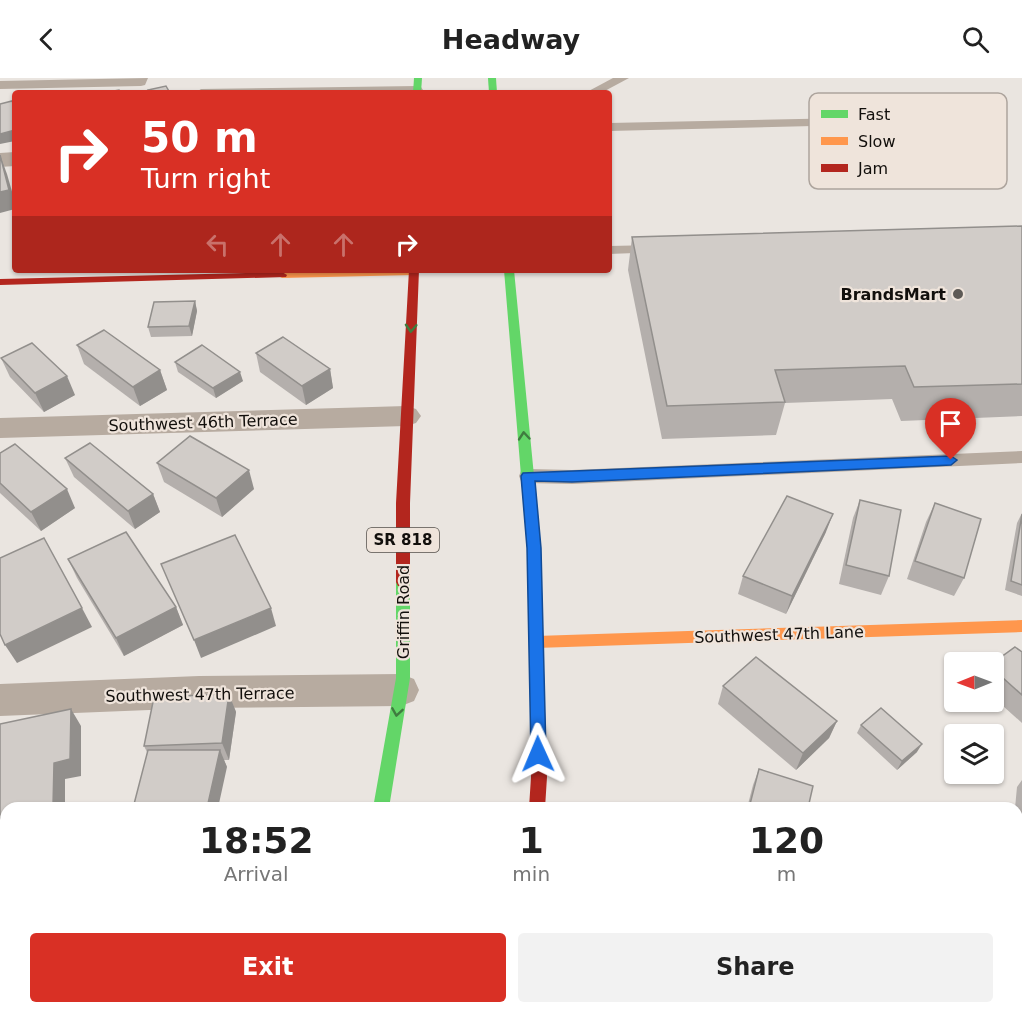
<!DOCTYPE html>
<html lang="en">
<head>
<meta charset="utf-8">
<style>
  :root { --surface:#fff; --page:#f2f2f2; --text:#222; --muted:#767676; --accent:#d93025 }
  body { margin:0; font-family:"DejaVu Sans",sans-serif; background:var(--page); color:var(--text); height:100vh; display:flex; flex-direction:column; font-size:22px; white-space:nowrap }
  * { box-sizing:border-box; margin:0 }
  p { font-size:20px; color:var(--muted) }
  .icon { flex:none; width:33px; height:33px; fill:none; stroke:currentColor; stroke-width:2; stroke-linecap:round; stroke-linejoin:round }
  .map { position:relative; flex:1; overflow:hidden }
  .sheet { position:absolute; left:0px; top:724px; width:1023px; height:212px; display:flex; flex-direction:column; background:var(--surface); border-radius:18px 18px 0 0; box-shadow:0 2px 4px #0004 }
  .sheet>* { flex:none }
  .banner { position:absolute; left:12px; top:12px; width:600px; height:183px; border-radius:6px; box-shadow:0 2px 4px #0004; background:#d93025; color:#fff; overflow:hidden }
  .needle { width:39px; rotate:269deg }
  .controls { position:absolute; left:944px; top:574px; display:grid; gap:12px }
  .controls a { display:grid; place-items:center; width:60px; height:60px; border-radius:6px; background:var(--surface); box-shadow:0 2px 4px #0004; font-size:30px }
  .pin { position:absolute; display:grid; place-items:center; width:51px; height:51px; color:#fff; margin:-62px -26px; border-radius:50% 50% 50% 0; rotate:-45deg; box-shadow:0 0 6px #0007 }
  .pin .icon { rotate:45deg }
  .me { position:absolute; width:66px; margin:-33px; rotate:359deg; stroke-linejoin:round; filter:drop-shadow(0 0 4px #0008) }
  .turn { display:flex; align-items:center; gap:21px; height:126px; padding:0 30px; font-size:27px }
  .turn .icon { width:78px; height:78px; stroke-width:2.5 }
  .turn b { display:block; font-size:42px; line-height:51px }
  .lanes { display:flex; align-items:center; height:57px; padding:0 30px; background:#0003; justify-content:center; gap:30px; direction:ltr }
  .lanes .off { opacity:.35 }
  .eta { display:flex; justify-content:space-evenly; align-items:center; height:102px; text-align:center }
  .eta b { font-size:36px; font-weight:600; line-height:42px }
  .button { display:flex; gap:12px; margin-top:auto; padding:12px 30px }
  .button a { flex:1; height:69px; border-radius:6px; background:var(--accent); color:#fff; font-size:24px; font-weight:600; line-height:69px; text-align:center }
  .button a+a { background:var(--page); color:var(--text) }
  header { display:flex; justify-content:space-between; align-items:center; height:78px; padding:0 30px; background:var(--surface); font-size:27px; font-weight:600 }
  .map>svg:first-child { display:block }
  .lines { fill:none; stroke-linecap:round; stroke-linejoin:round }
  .lane { fill:#b7aba0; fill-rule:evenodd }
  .street { fill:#b7aba0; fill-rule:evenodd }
  .fast { fill:#63d668; fill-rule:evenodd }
  .slow { fill:#ff974d; fill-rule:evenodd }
  .jam { fill:#b3261e; fill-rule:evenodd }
  .wall { fill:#b4afac }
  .shaded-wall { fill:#928f8c }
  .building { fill:#d1ccc8; stroke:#928f8c; stroke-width:1.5 }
  .oneway { stroke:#3f7c3f }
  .route { fill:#1a73e8; stroke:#114b97; stroke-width:1.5 }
  .poi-dot { fill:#5e5a56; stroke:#efe4db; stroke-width:2 }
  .labels { text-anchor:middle; stroke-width:4.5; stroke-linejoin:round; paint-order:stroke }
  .shield { fill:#efe4db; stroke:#544f4a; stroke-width:1.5 }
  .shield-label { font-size:15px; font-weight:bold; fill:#120f0c }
  .poi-label { font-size:16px; font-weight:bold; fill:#120f0c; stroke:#efe4db; text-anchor:end }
  .street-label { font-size:16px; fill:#120f0c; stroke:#efe4db }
  .key { fill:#efe4db; stroke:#ada49d; stroke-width:1.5 }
  .key-label { font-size:16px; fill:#120f0c }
</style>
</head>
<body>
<header><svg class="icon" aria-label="back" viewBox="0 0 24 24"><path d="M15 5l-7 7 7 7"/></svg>Headway<svg class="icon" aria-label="search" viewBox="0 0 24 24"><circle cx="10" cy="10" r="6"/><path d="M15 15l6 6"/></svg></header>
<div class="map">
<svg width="1022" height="935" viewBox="0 0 1022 935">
  <rect width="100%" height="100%" fill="#eae5e0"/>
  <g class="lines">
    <g class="lane">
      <polygon points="148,0 145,7 141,8 0,11 0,3"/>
      <polygon points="613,0 629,0 601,15 585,15"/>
      <polygon points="417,8 421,9 423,12 421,15 195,15 201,11"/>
      <polygon points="849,40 856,44 854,47 609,53 609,45"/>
      <polygon points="656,167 661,168 663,171 661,174 609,176 609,168"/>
      <polygon points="1022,373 1022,385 572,406 528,405 521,403 519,398 521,393 528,391 572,392"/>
    </g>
    <g class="street">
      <polygon points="15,74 15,88 0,89 0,75"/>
      <polygon points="406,328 416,331 421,338 416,345 406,348 0,360 0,340"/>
      <polygon points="401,596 414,601 419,612 414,623 401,628 199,630 0,638 0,606 199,598"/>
      <rect x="1017" y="856" width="5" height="44"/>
    </g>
    <g class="fast">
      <polygon points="414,0 422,0 421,15 413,15"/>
      <polygon points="488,0 496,0 497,15 489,15"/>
      <polygon points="504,192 514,192 541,470 544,598 542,602 537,604 532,602 530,598 527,470"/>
      <polygon points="403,499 408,500 410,504 410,600 389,730 373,730 396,600 396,504 398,500"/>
      <polygon points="509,930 527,930 526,935 508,935"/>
    </g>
    <g class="slow">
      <polygon points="362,192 418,192 419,194 414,197 282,200 277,197 282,194"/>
      <polygon points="1022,542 1022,554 536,570 531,568 529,564 531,560 536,558"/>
    </g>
    <g class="jam">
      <polygon points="409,192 419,192 410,425 410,504 408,508 398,508 396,504 396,425"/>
      <polygon points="282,194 287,197 286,199 0,207 0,201"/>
      <polygon points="537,592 542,594 544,598 547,699 545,730 529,730 531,699 530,598 532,594"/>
      <polygon points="340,930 358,930 357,935 339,935"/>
    </g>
  </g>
  <g class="wall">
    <polygon points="1022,148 1022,338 901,343 892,321 785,325 776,357 662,361 628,192 632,159"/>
    <polygon points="195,223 197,233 192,258 151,259 148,249"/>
    <polygon points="77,267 160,292 167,312 140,328 84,286"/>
    <polygon points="256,275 330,291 333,310 306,327 260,294"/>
    <polygon points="1,280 75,317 44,334 10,299"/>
    <polygon points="175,284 243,303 216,320 178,294"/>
    <polygon points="0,375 75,430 41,453 0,415"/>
    <polygon points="65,380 153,416 160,434 135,451 74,399"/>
    <polygon points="157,385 254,411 222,439 164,404"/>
    <polygon points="860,422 889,498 881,517 839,506 853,440"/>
    <polygon points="935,425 964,500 954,518 907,501 926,444"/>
    <polygon points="1022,435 1022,518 1005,512 1017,445"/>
    <polygon points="826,454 786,536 738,516 743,498"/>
    <polygon points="68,481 176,529 183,547 124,578 77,500"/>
    <polygon points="1022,574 1022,645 993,619 993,585"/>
    <polygon points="723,608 837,643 829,660 796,692 718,626"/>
    <polygon points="229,616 236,634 229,682 224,682 227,689 147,674 144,668"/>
    <polygon points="861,647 917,674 897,692 857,655"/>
    <polygon points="759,691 808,730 747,730 753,707"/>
    <polygon points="1022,702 1022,824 1017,823 1017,730 1015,730 1017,709"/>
  </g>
  <g class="shaded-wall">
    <polygon points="15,52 15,63 0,66 0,56"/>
    <polygon points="0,77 7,96 15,124 15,131 0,135"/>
    <polygon points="94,192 105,192 96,195"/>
    <polygon points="195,223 197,233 192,258 189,248"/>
    <polygon points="330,291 333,310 306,327 302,308"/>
    <polygon points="160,292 167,312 140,328 133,309"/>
    <polygon points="240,294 243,303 216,320 213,310"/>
    <polygon points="67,298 75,317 44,334 35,315"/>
    <polygon points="249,392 254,411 222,439 216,420"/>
    <polygon points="67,411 75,430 41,453 31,434"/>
    <polygon points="153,416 160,434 135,451 128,433"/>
    <polygon points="833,436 826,454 786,536 792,518"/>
    <polygon points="176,529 183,547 124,578 116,560"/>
    <polygon points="82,530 92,549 17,585 5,567"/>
    <polygon points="271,530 276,548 201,580 194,562"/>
    <polygon points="229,616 236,634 229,682 222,665"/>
    <polygon points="71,631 81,648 81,698 65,701 65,730 40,730"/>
    <polygon points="837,643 829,660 796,692 803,675"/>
    <polygon points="922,666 917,674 897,692 902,683"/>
    <polygon points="220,672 227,689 218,730 207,730"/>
    <polygon points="6,738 6,757 0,758 0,740"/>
  </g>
  <g class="building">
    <polygon points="166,8 170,15 150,15 148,12"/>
    <polygon points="119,12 120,15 102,15"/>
    <polygon points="12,23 15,30 15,52 0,56 0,26"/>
    <polygon points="0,77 9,112 0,114"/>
    <polygon points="1022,148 1022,306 914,309 905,288 775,292 785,324 667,328 632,159"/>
    <polygon points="195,223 189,248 148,249 154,224"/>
    <polygon points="104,252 160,292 133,309 77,267"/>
    <polygon points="283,259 330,291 302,308 256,275"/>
    <polygon points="32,265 67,298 35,315 1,280"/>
    <polygon points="202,267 240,294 213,310 175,284"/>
    <polygon points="190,358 249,392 216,420 157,385"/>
    <polygon points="90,365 153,416 128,433 65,380"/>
    <polygon points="15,366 67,411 31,434 0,405 0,375"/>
    <polygon points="787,418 833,436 792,518 743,498"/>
    <polygon points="860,422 901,432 889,498 846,487"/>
    <polygon points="935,425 981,441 964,500 915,483"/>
    <polygon points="1022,436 1022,507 1011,503"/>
    <polygon points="126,454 176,529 116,560 68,481"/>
    <polygon points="235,457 271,530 194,562 161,486"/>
    <polygon points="44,460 82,530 5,567 0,556 0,480"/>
    <polygon points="1015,569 1022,574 1022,617 993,591 993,585"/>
    <polygon points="756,579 837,643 803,675 723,608"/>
    <polygon points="229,616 222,665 144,668 154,619"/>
    <polygon points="881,630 922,666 902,683 861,647"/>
    <polygon points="71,631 70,681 54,685 53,728 40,730 6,730 6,738 0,740 0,646"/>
    <polygon points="148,672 220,672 207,730 133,730"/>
    <polygon points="759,691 813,708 808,730 749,730"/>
  </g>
  <defs><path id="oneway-chevron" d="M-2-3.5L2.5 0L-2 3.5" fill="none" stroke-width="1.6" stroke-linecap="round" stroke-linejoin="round" transform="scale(1.5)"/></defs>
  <g class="oneway">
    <use href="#oneway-chevron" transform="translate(411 250) rotate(93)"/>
    <use href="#oneway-chevron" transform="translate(524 358) rotate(-95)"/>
    <use href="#oneway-chevron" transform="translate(397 634) rotate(99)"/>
  </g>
  <polygon class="route" points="951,378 957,382 951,387 572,404 535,403 541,470 546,676 544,681 538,683 533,681 531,676 527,470 521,398 523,395"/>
  <circle class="poi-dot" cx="958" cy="216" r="6"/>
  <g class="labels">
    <rect class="shield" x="367" y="450" width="72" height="24" rx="4.5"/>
    <g class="shield-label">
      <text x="403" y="467">SR 818</text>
    </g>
    <g class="poi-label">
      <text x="946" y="222">BrandsMart</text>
    </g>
    <g class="street-label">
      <text transform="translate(203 344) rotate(-2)" y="6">Southwest 46th Terrace</text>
      <text transform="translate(403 534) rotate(-90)" y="6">Griffin Road</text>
      <text transform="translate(779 556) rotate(-2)" y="6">Southwest 47th Lane</text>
      <text transform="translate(200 616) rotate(-1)" y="6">Southwest 47th Terrace</text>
    </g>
  </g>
  <rect x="809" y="15" width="198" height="96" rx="9" class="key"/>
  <rect x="821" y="32" width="27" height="8" fill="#63d668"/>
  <rect x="821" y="59" width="27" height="8" fill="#ff974d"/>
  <rect x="821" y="86" width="27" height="8" fill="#b3261e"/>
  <g class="key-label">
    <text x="858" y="42">Fast</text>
    <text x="858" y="69">Slow</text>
    <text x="858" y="96">Jam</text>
  </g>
</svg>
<div class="controls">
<a><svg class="needle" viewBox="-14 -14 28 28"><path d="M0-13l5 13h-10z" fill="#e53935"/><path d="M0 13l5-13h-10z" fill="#767676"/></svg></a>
<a><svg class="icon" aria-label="layers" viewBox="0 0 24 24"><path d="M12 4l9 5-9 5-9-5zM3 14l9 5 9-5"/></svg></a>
</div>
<div class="pin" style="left:951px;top:382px;background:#d93025"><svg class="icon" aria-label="arrive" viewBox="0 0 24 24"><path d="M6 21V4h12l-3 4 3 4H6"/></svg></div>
<svg class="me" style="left:538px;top:676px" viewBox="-20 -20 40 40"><path d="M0-17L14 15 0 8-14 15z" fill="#1a73e8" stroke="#fff" stroke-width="4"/></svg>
<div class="banner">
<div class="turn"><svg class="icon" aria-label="right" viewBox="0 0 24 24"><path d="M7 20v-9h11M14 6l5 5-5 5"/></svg><div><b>50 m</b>Turn right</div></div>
<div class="lanes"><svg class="icon off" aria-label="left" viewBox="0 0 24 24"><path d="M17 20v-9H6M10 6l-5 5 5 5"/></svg><svg class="icon off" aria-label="ahead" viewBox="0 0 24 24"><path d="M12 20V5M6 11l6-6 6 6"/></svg><svg class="icon off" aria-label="ahead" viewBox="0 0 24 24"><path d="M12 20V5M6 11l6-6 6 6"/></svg><svg class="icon" aria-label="right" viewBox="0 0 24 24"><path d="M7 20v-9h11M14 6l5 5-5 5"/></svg></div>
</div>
<section class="sheet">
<div class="eta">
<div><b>18:52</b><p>Arrival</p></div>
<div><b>1</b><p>min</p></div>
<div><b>120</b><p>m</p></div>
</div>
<div class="button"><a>Exit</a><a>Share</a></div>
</section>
</div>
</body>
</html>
